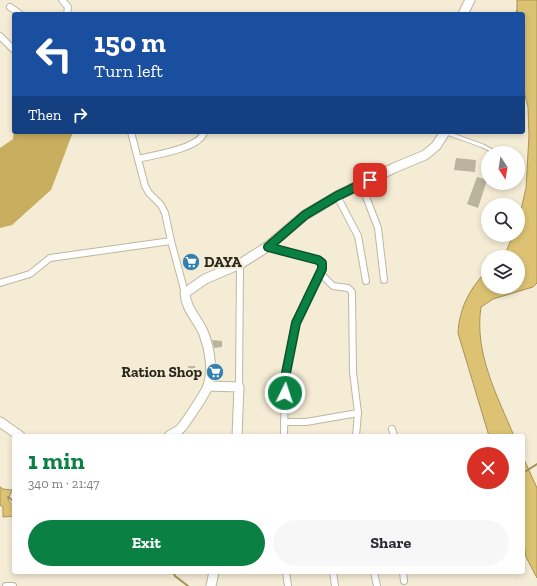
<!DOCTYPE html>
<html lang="en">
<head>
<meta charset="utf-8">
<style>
  :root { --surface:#fff; --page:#f7f7f7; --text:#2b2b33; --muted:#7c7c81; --accent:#0b8043 }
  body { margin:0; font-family:"Zilla Slab",serif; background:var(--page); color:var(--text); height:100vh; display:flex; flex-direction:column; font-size:15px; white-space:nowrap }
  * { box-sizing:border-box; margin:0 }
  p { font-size:13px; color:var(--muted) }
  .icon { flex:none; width:22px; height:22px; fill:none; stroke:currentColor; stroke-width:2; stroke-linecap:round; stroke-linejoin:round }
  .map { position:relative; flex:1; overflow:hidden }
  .details { position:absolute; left:12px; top:434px; width:513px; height:140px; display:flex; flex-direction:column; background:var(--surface); border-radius:4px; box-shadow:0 2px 6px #0003 }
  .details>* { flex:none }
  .banner { position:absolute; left:12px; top:12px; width:513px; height:122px; border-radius:4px; box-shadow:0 2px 6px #0003; background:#1a4fa0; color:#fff; overflow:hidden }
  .needle { width:26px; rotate:168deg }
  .buttons { position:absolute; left:481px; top:146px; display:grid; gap:8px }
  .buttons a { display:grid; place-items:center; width:44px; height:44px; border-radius:50%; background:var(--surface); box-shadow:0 2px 6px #0003; font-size:20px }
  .pin { position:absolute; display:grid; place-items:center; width:34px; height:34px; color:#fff; margin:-17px; border-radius:8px; box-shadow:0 2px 6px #0006 }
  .me { position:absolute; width:44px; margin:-22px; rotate:4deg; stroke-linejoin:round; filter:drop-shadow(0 0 3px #0008) }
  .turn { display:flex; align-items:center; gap:14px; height:84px; padding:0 16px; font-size:18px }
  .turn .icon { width:52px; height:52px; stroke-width:2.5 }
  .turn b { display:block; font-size:28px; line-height:34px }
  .then { display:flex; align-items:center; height:38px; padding:0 16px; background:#0003; gap:8px; font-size:15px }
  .round { display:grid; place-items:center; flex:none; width:42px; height:42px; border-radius:21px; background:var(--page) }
  .headline { display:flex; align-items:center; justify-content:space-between; height:68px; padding:0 16px }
  h1 { font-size:24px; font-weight:800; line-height:30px; color:var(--accent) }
  .cta { display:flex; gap:8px; margin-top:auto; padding:8px 16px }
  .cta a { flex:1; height:46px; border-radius:24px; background:var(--accent); color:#fff; font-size:16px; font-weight:800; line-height:46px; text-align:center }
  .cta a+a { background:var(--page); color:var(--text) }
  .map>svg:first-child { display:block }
  .forest { fill:#c8af5f }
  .water { fill:#dcc272; stroke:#a79459 }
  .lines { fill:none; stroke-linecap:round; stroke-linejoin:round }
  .stream { stroke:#a79459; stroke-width:2 }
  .building { fill:#bab39d }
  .lane-casing { stroke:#beb7a1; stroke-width:5 }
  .street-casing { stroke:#beb7a1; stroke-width:8 }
  .secondary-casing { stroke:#beb7a1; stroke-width:11 }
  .lane { stroke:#fff; stroke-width:3 }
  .street { stroke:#fff; stroke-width:6 }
  .secondary { stroke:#fff; stroke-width:9 }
  .route-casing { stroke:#07532c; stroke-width:10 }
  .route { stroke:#0b8043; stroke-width:7 }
  .labels { text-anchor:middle; stroke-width:4; stroke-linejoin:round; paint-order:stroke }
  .poi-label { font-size:15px; font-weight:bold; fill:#2b2820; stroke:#f4ecd5; text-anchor:start }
</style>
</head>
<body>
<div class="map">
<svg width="537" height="586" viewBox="0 0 537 586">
  <rect width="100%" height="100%" fill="#f4ecd5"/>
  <polygon class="forest" points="14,131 73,132 51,190 12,225 0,228 0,148 13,139"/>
  <g class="water">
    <path d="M 517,0 L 537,0 L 537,283 L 533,287 L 493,299 L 481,307 C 474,353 497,395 514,436 L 489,436 L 458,333 C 459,309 470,287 488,270 L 488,287 L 518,287 L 518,257 L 502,257 L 505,254 L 513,235 L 518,235 L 518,223 L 526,188 L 529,135 L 528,107 L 523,87 L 523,14 L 517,14 Z"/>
    <polygon points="523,457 537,488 537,578 526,557 523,538"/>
    <polygon points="0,487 3,489 12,490 8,500 14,507 14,516 3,517 3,507 0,505"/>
  </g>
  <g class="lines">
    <g class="stream">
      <polyline points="516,14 517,11"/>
      <polyline points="523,473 537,464"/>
      <polyline points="8,497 14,502"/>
      <polyline points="173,572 175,576 188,586"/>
    </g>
  </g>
  <g class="building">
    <polygon points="456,158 476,160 475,172 454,170"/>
    <polygon points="477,177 487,180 478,208 467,204"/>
    <polygon points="193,254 197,268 189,270 186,256"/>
    <polygon points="212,340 222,341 222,347 214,348"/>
    <polygon points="188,366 195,366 196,374 190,375"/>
  </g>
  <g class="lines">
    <defs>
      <polyline id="lane" points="447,133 483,146 496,153"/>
      <g id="street">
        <polyline points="62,0 68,7 67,14"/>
        <polyline points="10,7 20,14"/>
        <polyline points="0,36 14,50"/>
        <polyline points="131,132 145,186 149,193 161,205 165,213 171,241 185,293"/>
        <path d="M 138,159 C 153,155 200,149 204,132"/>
        <polyline points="361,184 378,228 384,280"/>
        <polyline points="337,196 358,236 366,281"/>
        <polyline points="267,247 318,260 322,263 322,269 296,323 285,378 284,436"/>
        <polyline points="320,273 333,286 348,288 352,292 353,372 358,413 356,436"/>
        <polyline points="0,283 30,274 50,258 171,241"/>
        <polyline points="239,387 240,264"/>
        <polyline points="284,422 306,422 358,413"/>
        <polyline points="392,429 394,436"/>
        <polyline points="286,572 288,586"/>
        <polyline points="333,572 335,586"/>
        <polyline points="374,572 377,586"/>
        <polyline points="403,572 404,581"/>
        <polyline points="6,586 13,586"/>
      </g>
      <g id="secondary">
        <polyline points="463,14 470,0"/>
        <polyline points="208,386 239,387 237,436"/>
        <polyline points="0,422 20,436"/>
        <path d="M 169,436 C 172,434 176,432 179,430 C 184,426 206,392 208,386 C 213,370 210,350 204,334 C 198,319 186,310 185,293 L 205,279 L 240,264 L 267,247 L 305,215 L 337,196 L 394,168 L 425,155 L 436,146 L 445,132"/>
        <polyline points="211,586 214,572"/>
      </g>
    </defs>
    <use href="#lane" class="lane-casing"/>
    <use href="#street" class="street-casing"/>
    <use href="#secondary" class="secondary-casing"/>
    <use href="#lane" class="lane"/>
    <use href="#street" class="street"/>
    <use href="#secondary" class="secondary"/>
  </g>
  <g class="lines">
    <defs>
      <polyline id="route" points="285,393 285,378 296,323 322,269 322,263 318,260 268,247 305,215 337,196 370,180"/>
    </defs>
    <use href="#route" class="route-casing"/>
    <use href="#route" class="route"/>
  </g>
  <defs>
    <symbol id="supermarket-disc" viewBox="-11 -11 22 22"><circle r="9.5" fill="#3180b2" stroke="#f4ecd5"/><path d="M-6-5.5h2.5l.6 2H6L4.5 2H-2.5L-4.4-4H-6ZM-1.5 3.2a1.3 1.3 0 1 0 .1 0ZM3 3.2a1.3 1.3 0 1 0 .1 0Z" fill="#fff"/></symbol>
  </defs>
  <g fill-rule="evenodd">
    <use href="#supermarket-disc" x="181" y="252" width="20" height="20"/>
    <use href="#supermarket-disc" x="205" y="362" width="20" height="20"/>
  </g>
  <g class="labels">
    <g class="poi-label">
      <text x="204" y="267">DAYA</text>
      <text x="202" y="377" text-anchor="end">Ration Shop</text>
    </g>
  </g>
</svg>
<div class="buttons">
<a><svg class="needle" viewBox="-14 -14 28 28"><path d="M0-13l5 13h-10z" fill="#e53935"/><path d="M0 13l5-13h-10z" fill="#7c7c81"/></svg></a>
<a><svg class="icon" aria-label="search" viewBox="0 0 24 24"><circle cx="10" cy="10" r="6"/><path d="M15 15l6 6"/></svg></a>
<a><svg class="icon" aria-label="layers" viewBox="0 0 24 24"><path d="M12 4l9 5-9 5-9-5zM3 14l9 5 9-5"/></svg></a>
</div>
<div class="pin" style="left:370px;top:180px;background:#d93025"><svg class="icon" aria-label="arrive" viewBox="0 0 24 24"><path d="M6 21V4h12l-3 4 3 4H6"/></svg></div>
<svg class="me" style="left:285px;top:393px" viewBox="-20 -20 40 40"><circle r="17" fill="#0b8043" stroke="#fff" stroke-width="3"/><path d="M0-11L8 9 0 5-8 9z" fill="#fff"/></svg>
<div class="banner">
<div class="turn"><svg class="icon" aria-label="left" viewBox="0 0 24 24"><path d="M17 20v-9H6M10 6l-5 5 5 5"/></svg><div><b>150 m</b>Turn left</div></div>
<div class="then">Then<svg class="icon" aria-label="right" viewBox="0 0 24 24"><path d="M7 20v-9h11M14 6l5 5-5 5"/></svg></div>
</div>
<section class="details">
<div class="headline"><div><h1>1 min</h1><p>340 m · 21:47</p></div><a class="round" style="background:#d93025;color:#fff"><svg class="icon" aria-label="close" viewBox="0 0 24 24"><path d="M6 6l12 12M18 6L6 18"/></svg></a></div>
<div class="cta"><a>Exit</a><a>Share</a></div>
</section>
</div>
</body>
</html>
